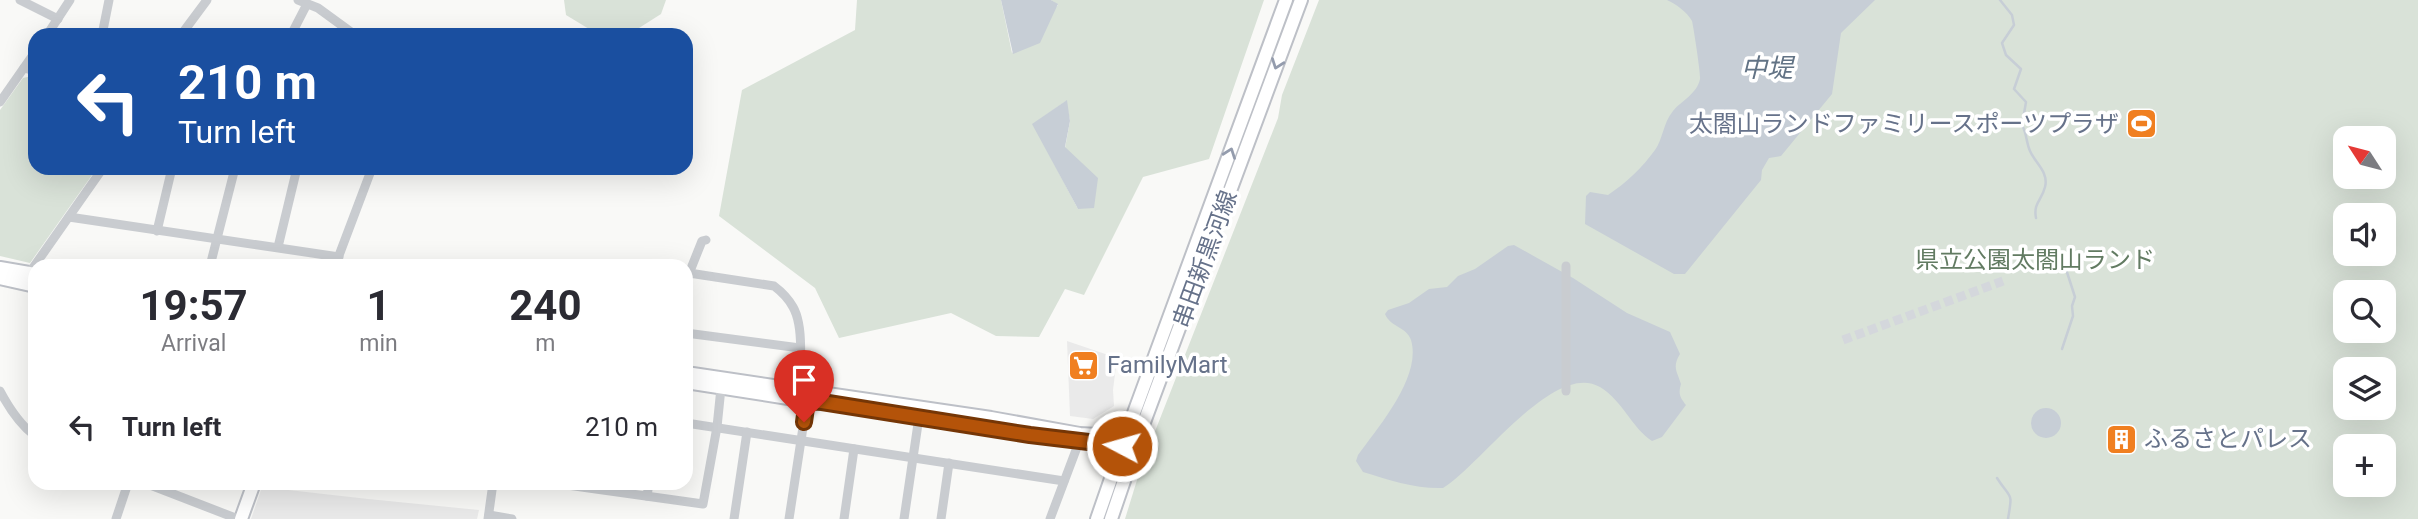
<!DOCTYPE html>
<html lang="en">
<head>
<meta charset="utf-8">
<style>
  :root { --surface:#fff; --page:#f2f2f3; --text:#2b2b33; --muted:#7c7c81 }
  body { margin:0; font-family:Roboto,"Noto Sans JP",sans-serif; background:var(--page); color:var(--text); height:100vh; display:flex; flex-direction:column; font-size:26px; white-space:nowrap }
  * { box-sizing:border-box; margin:0 }
  p { font-size:23px; color:var(--muted) }
  .icon { flex:none; width:38px; height:38px; fill:none; stroke:currentColor; stroke-width:2; stroke-linecap:round; stroke-linejoin:round }
  .map { position:relative; flex:1; overflow:hidden }
  .details { position:absolute; left:28px; top:259px; width:665px; height:231px; display:flex; flex-direction:column; background:var(--surface); border-radius:21px; box-shadow:0 7px 28px #0002 }
  .details>* { flex:none }
  .hud { position:absolute; left:28px; top:28px; width:665px; height:147px; border-radius:21px; box-shadow:0 7px 28px #0002; background:#1a4fa0; color:#fff; overflow:hidden }
  .needle { width:46px; rotate:306deg }
  .tools { position:absolute; left:2333px; top:126px; display:grid; gap:14px }
  .tools a { display:grid; place-items:center; width:63px; height:63px; border-radius:14px; background:var(--surface); box-shadow:0 7px 28px #0002; font-size:35px }
  .pin { position:absolute; display:grid; place-items:center; width:60px; height:60px; color:#fff; margin:-72px -30px; border-radius:50% 50% 50% 0; rotate:-45deg; box-shadow:0 0 7px #0007 }
  .pin .icon { rotate:45deg }
  .me { position:absolute; width:77px; margin:-38px; rotate:276deg; stroke-linejoin:round; filter:drop-shadow(0 0 5px #0008) }
  .turn { display:flex; align-items:center; gap:24px; height:147px; padding:0 35px; font-size:32px }
  .turn .icon { width:91px; height:91px; stroke-width:2.5 }
  .turn b { display:block; font-size:49px; line-height:60px }
  .eta { display:flex; justify-content:space-evenly; align-items:center; height:119px; text-align:center }
  .eta b { font-size:42px; font-weight:700; line-height:49px }
  ul { padding:0; list-style:none }
  li { display:flex; align-items:center; gap:21px; height:98px; padding:0 35px }
  li div { flex:1 }
  li b { display:block; font-size:26px }
  li em { font-style:normal }
  .map>svg:first-child { display:block }
  .built { fill:#eaeaea }
  .green { fill:#d9e2d8; fill-rule:evenodd }
  .water { fill:#c7ced6 }
  .lines { fill:none; stroke-linecap:round; stroke-linejoin:round }
  .stream { stroke:#c7ced6; stroke-width:2.5 }
  .street-tunnel { stroke:#d4d7dc; stroke-width:9; stroke-dasharray:9 4.5; stroke-linecap:butt }
  .secondary-casing { stroke:#bdc0c7; stroke-width:16 }
  .street { stroke:#c9ccd0; stroke-width:9 }
  .secondary { stroke:#fff; stroke-width:12 }
  .oneway { stroke:#949cad }
  .route-casing { stroke:#753606; stroke-width:18 }
  .route { stroke:#b45309; stroke-width:12 }
  .labels { text-anchor:middle; stroke-width:7; stroke-linejoin:round; paint-order:stroke }
  .poi-label { font-size:24px; fill:#66728a; stroke:#fff; text-anchor:start }
  .street-label { font-size:24px; fill:#66728a; stroke:#fff }
  .park-label { font-size:24px; fill:#627b62; stroke:#fff }
  .water-label { font-size:26px; font-style:italic; fill:#627385; stroke:#fff }
</style>
</head>
<body>
<div class="map">
<svg width="2418" height="519" viewBox="0 0 2418 519">
  <rect width="100%" height="100%" fill="#f9f9f7"/>
  <g class="built">
    <polygon points="1067,341 1117,358 1113,390 1114,406 1093,419 1070,416"/>
    <polygon points="262,487 368,499 479,510 477,519 251,519"/>
  </g>
  <g class="green">
    <polygon points="564,0 666,0 661,14 628,35 599,35 566,15"/>
    <path d="M 857,0 L 1001,0 L 1012,53 L 1058,5 L 1051,0 L 1264,0 L 1209,159 L 1143,177 L 1084,295 L 1065,289 L 1039,337 L 996,336 L 951,313 L 839,338 L 815,288 L 719,216 L 742,90 L 855,30 ZM 1066,101 L 1070,121 L 1065,148 L 1078,209 L 1033,124 Z"/>
    <path d="M 1319,0 L 2418,0 L 2418,519 L 1125,519 L 1141,467 L 1278,118 L 1282,95 ZM 2345,138 L 2384,138 L 2384,177 L 2345,177 ZM 2345,215 L 2384,215 L 2384,254 L 2345,254 ZM 2345,292 L 2384,292 L 2384,331 L 2345,331 ZM 2345,369 L 2384,369 L 2384,408 L 2345,408 ZM 2345,446 L 2384,446 L 2384,485 L 2345,485 Z"/>
    <polygon points="32,76 35,77 35,168 97,168 30,263 0,256 0,110 23,78"/>
  </g>
  <g class="water">
    <polygon points="1001,0 1051,0 1058,4 1040,43 1013,54"/>
    <path d="M 1667,0 L 1875,0 L 1841,33 L 1832,94 L 1781,156 L 1769,158 L 1762,170 L 1761,180 L 1685,274 L 1674,274 L 1585,224 L 1586,196 L 1590,192 L 1608,195 C 1626,183 1642,168 1655,150 C 1663,139 1663,123 1673,111 C 1681,101 1697,94 1700,79 C 1701,75 1693,24 1692,21 C 1687,12 1676,4 1667,0 Z"/>
    <polygon points="1067,100 1070,121 1065,147 1098,178 1094,208 1078,209 1032,124"/>
    <path d="M 1514,245 L 1573,278 L 1627,313 L 1670,332 L 1680,354 C 1672,367 1677,371 1681,384 C 1678,394 1680,397 1686,405 L 1662,437 L 1652,441 C 1631,427 1623,401 1600,387 C 1554,360 1479,467 1443,488 C 1416,489 1389,480 1363,472 L 1356,461 L 1358,455 C 1378,427 1422,377 1411,340 C 1407,327 1390,327 1385,314 L 1388,310 L 1409,303 L 1429,289 L 1447,287 L 1458,276 L 1475,269 L 1508,246 Z"/>
    <circle cx="2046" cy="423" r="15"/>
  </g>
  <g class="lines">
    <g class="stream">
      <path d="M 2000,0 L 2012,15 L 2014,25 L 2002,43 L 2006,55 L 2021,69 L 2014,89 L 2026,102 L 2022,125 C 2027,134 2026,142 2030,151 C 2035,163 2049,172 2045,187 C 2042,200 2033,203 2036,218"/>
      <polyline points="2062,349 2073,316 2072,306 2075,297 2064,263"/>
      <path d="M 1997,478 C 2011,500 2013,490 2008,519"/>
    </g>
    <polyline class="street-tunnel" points="1843,340 2003,281"/>
    <defs>
      <g id="secondary">
        <polyline points="0,268 35,274"/>
        <polyline points="0,278 35,286"/>
        <polyline points="686,373 991,418 1080,434 1132,437"/>
        <polyline points="686,382 807,401 844,405"/>
        <polyline points="883,411 1030,435 1128,447"/>
        <polyline points="241,519 254,483"/>
        <polyline points="1097,519 1131,421 1286,0"/>
        <polyline points="1111,519 1143,425 1301,0"/>
      </g>
    </defs>
    <use href="#secondary" class="secondary-casing"/>
    <g class="street">
      <polyline points="20,0 58,19"/>
      <polyline points="298,0 318,8 355,35"/>
      <polyline points="47,35 70,0"/>
      <polyline points="102,35 109,0"/>
      <polyline points="181,35 207,0"/>
      <polyline points="291,35 307,4"/>
      <polyline points="24,68 35,71"/>
      <polyline points="0,102 35,52"/>
      <polyline points="69,217 339,257"/>
      <polyline points="157,231 172,168"/>
      <polyline points="278,247 297,168"/>
      <polyline points="210,266 235,168"/>
      <polyline points="335,266 372,168"/>
      <path d="M 689,273 L 774,286 C 782,292 788,298 793,307 C 804,326 801,368 797,389"/>
      <polyline points="28,275 103,168"/>
      <polyline points="686,281 702,241 706,240"/>
      <polyline points="686,333 800,348"/>
      <path d="M 0,391 C 9,408 19,424 35,436"/>
      <polyline points="1566,391 1566,266"/>
      <polyline points="686,423 1064,481"/>
      <polyline points="145,483 238,519"/>
      <polyline points="553,483 703,504 717,427 721,388"/>
      <polyline points="647,496 649,483"/>
      <polyline points="489,515 512,519"/>
      <polyline points="116,519 128,483"/>
      <polyline points="488,519 493,483"/>
      <polyline points="734,519 747,432"/>
      <polyline points="789,519 807,401"/>
      <polyline points="844,519 854,449"/>
      <polyline points="904,519 919,417"/>
      <polyline points="941,519 949,463"/>
      <polyline points="1050,519 1079,442"/>
    </g>
    <use href="#secondary" class="secondary"/>
  </g>
  <defs><path id="oneway-chevron" d="M-2-3.5L2.5 0L-2 3.5" fill="none" stroke-width="1.6" stroke-linecap="round" stroke-linejoin="round" transform="scale(1.75)"/></defs>
  <g class="oneway">
    <use href="#oneway-chevron" transform="translate(1277 64) rotate(110)"/>
    <use href="#oneway-chevron" transform="translate(1230 153) rotate(-70)"/>
  </g>
  <g class="lines">
    <defs>
      <polyline id="route" points="804,422 807,401 822,402 1030,435 1122,446"/>
    </defs>
    <use href="#route" class="route-casing"/>
    <use href="#route" class="route"/>
  </g>
  <defs>
    <symbol id="stadium-square" viewBox="-11 -11 22 22"><rect x="-9" y="-9" width="18" height="18" rx="4" fill="#f07f20" stroke="#fff"/><path d="M0-5a6.5 5 0 1 0 0 10a6.5 5 0 1 0 0-10ZM-3.5-1.8h7v3.6h-7Z" fill="#fff"/></symbol>
    <symbol id="supermarket-square" viewBox="-11 -11 22 22"><rect x="-9" y="-9" width="18" height="18" rx="4" fill="#f07f20" stroke="#fff"/><path d="M-6-5.5h2.5l.6 2H6L4.5 2H-2.5L-4.4-4H-6ZM-1.5 3.2a1.3 1.3 0 1 0 .1 0ZM3 3.2a1.3 1.3 0 1 0 .1 0Z" fill="#fff"/></symbol>
    <symbol id="building-square" viewBox="-11 -11 22 22"><rect x="-9" y="-9" width="18" height="18" rx="4" fill="#f07f20" stroke="#fff"/><path d="M-4-6H4V6H1V3H-1V6H-4ZM-2.5-4.3h1.7v1.8h-1.7ZM.8-4.3h1.7v1.8H.8ZM-2.5-1h1.7V.8h-1.7ZM.8-1h1.7V.8H.8Z" fill="#fff"/></symbol>
  </defs>
  <g fill-rule="evenodd">
    <use href="#stadium-square" x="2124" y="106" width="35" height="35"/>
    <use href="#supermarket-square" x="1066" y="348" width="35" height="35"/>
    <use href="#building-square" x="2104" y="422" width="35" height="35"/>
  </g>
  <g class="labels">
    <g class="poi-label">
      <text x="2119" y="132" text-anchor="end">太閤山ランドファミリースポーツプラザ</text>
      <text x="1107" y="373">FamilyMart</text>
      <text x="2144" y="447">ふるさとパレス</text>
    </g>
    <g class="street-label">
      <text transform="translate(1205 259) rotate(-70)" y="8">串田新黒河線</text>
    </g>
    <g class="park-label">
      <text x="2035" y="268">県立公園太閤山ランド</text>
    </g>
    <g class="water-label">
      <text x="1767" y="77">中堤</text>
    </g>
  </g>
</svg>
<div class="tools">
<a><svg class="needle" viewBox="-14 -14 28 28"><path d="M0-13l5 13h-10z" fill="#e53935"/><path d="M0 13l5-13h-10z" fill="#7c7c81"/></svg></a>
<a><svg class="icon" aria-label="sound" viewBox="0 0 24 24"><path d="M4 9h4l5-4v14l-5-4H4zM17 9q2 3 0 6"/></svg></a>
<a><svg class="icon" aria-label="search" viewBox="0 0 24 24"><circle cx="10" cy="10" r="6"/><path d="M15 15l6 6"/></svg></a>
<a><svg class="icon" aria-label="layers" viewBox="0 0 24 24"><path d="M12 4l9 5-9 5-9-5zM3 14l9 5 9-5"/></svg></a>
<a>+</a>
</div>
<div class="pin" style="left:804px;top:422px;background:#d93025"><svg class="icon" aria-label="arrive" viewBox="0 0 24 24"><path d="M6 21V4h12l-3 4 3 4H6"/></svg></div>
<svg class="me" style="left:1122px;top:446px" viewBox="-20 -20 40 40"><circle r="17" fill="#b45309" stroke="#fff" stroke-width="3"/><path d="M0-11L8 9 0 5-8 9z" fill="#fff"/></svg>
<div class="hud">
<div class="turn"><svg class="icon" aria-label="left" viewBox="0 0 24 24"><path d="M17 20v-9H6M10 6l-5 5 5 5"/></svg><div><b>210 m</b>Turn left</div></div>
</div>
<section class="details">
<div class="eta">
<div><b>19:57</b><p>Arrival</p></div>
<div><b>1</b><p>min</p></div>
<div><b>240</b><p>m</p></div>
</div>
<ul>
<li><svg class="icon" aria-label="left" viewBox="0 0 24 24"><path d="M17 20v-9H6M10 6l-5 5 5 5"/></svg><div><b>Turn left</b></div><em>210 m</em></li>
</ul>
</section>
</div>
</body>
</html>
